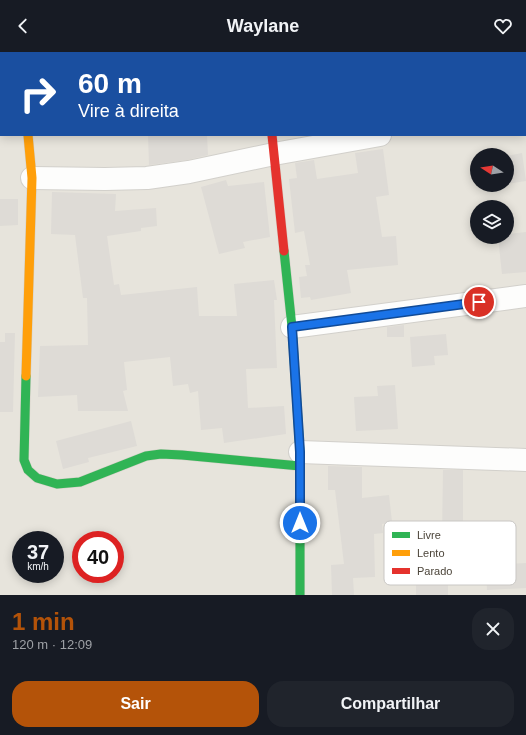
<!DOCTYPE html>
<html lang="pt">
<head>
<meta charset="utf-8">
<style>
  :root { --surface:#171b24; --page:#20242c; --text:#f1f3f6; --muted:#9ea1a6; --accent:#b45309 }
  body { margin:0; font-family:Helvetica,sans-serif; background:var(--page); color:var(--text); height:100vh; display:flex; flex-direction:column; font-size:15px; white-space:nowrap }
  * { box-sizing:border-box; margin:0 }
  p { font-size:13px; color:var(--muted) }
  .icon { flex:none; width:22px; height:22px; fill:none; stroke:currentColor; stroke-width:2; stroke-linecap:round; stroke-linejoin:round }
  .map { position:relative; height:543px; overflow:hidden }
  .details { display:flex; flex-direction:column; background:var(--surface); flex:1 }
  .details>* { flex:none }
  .top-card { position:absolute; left:0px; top:0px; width:526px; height:84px; box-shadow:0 2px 10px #0003; background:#1a4fa0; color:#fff; overflow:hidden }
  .needle { width:26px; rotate:282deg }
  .fabs { position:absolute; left:470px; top:96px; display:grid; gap:8px }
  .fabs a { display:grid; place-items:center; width:44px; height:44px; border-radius:50%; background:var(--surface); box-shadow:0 2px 10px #0003; font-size:20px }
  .speed { position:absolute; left:12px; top:479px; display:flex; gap:8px; font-size:20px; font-weight:700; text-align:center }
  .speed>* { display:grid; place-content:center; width:52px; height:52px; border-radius:50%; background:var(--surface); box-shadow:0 2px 10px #0003; line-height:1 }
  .speed small { font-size:10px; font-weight:400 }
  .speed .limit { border:6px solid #d22; background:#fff; color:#111 }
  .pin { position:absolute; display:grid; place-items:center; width:34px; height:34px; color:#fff; margin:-17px; border:2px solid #fff; border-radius:50%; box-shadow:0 1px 4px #0007 }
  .me { position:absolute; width:44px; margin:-22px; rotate:0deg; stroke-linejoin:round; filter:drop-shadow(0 0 3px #0008) }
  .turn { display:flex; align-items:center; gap:14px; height:84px; padding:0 12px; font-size:18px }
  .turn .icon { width:52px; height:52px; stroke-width:2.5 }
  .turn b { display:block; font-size:28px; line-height:34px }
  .round { display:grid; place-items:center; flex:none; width:42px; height:42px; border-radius:16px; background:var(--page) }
  .headline { display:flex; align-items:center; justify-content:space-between; height:68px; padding:0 12px }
  h1 { font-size:24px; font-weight:800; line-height:30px; color:var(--accent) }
  .button { display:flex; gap:8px; margin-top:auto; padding:8px 12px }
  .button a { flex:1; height:46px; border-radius:16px; background:var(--accent); color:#fff; font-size:16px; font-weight:800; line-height:46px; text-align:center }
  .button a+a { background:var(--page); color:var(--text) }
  header { display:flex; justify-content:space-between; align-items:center; height:52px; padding:0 12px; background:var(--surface); font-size:18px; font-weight:800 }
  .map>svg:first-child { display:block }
  .residential { fill:#e7e4dc; fill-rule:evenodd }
  .building { fill:#dedbd6 }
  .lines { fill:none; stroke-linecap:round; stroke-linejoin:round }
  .street-casing { stroke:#d2d0cb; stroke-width:24 }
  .fast-casing { stroke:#d3cfc5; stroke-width:10 }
  .slow-casing { stroke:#d3cfc5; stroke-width:10 }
  .jam-casing { stroke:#d3cfc5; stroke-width:10 }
  .street { stroke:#fdfdfc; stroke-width:22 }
  .fast { stroke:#30b455; stroke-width:9 }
  .slow { stroke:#ff9f0a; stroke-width:9 }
  .jam { stroke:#e5322d; stroke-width:9 }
  .route-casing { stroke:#114b97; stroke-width:10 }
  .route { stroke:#1a73e8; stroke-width:7 }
  .key { fill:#fff; stroke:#c9c7c4; stroke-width:1 }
  .key-label { font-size:11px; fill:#4b4439 }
</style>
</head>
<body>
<header><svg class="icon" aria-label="back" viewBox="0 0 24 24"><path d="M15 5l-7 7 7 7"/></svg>Waylane<svg class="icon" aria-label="heart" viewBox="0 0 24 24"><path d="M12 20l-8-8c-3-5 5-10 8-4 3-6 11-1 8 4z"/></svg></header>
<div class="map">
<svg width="526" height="543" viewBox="0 0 526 543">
  <rect width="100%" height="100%" fill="#f4f2ee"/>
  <path class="residential" d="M 0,0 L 526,0 L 526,543 L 0,543 ZM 1,1 L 525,1 L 525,83 L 1,83 ZM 477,103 L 507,103 L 507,133 L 477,133 ZM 477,155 L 507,155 L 507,185 L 477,185 ZM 21,488 L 55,488 L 55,522 L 21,522 ZM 81,488 L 115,488 L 115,522 L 81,522 Z"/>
  <g class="building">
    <polygon points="148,83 207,83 208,103 187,108 149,113"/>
    <polygon points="383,97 389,143 376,145 382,185 396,184 398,213 347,218 351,241 311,248 310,245 301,246 299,225 307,224 305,213 310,213 304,179 295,181 289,127 297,126 295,111 314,108 317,127 358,121 355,101"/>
    <polygon points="522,101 526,129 507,132 507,104"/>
    <polygon points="226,128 228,134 264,130 270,185 243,190 245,196 219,202 201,135"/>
    <polygon points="52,140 116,142 115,159 156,156 157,174 141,176 141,179 107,184 114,233 119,232 121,243 197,235 199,264 237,264 234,232 274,228 277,248 274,248 277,316 246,317 248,356 284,354 286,382 224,391 222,376 201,378 198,339 190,341 188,332 173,334 170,305 124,310 127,338 123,339 128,359 78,359 77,343 38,345 40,294 88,293 87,246 83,246 75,183 51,182"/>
    <polygon points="0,147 18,147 18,173 0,174"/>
    <polygon points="526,180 526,220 502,222 498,185 507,185 507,182"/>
    <polygon points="404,273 404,285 387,285 387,275"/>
    <polygon points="5,281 15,281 13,360 0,360 0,290 5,290"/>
    <polygon points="446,282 448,303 434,304 435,313 412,315 410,285"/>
    <polygon points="395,333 398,377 356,379 354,345 378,344 377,334"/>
    <polygon points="131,369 137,394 88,406 89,410 63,417 56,389"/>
    <polygon points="328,414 362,415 362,446 389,443 392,470 382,472 383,481 374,482 375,525 353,526 354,543 332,543 331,513 344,512 335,438 328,438"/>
    <polygon points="443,418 463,418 463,484 442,484"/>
    <polygon points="526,511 526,536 487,538 486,513"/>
    <rect x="416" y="523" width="32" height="20"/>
  </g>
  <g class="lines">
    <defs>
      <g id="street">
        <polyline points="20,0 20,1"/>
        <polyline points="262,0 262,1"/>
        <polyline points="525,56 526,56"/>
        <polyline points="32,126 105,127 147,126 189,120 274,102 380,83"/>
        <polyline points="292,275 526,244"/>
        <polyline points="300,400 526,408"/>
      </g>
      <g id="fast">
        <polyline points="284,199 292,275 300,400 300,543"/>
        <polyline points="26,324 24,408 28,418 37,426 57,432 80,430 146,404 161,402 182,403 300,414"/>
      </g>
      <polyline id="slow" points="26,324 32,126 28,83"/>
      <polyline id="jam" points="272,83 284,199"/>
    </defs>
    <use href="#street" class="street-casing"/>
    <use href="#fast" class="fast-casing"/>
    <use href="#slow" class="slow-casing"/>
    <use href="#jam" class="jam-casing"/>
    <use href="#street" class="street"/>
    <use href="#fast" class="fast"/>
    <use href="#slow" class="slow"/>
    <use href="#jam" class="jam"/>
  </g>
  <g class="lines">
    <defs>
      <polyline id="route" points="300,471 300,400 292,275 479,250"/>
    </defs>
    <use href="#route" class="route-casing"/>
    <use href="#route" class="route"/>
  </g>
  <rect x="384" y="469" width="132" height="64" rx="6" class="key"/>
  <rect x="392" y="480" width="18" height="6" fill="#30b455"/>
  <rect x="392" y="498" width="18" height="6" fill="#ff9f0a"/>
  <rect x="392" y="516" width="18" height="6" fill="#e5322d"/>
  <g class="key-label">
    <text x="417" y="487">Livre</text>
    <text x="417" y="505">Lento</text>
    <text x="417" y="523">Parado</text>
  </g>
</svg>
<div class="fabs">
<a><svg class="needle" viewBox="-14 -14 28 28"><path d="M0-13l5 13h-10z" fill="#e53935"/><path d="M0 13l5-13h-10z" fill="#9ea1a6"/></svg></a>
<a><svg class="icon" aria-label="layers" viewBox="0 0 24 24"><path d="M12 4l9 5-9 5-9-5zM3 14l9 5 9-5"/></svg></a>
</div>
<div class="speed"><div>37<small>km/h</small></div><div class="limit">40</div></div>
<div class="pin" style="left:479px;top:250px;background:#d93025"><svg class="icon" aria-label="arrive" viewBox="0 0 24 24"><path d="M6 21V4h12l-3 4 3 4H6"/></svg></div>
<svg class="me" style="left:300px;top:471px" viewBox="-20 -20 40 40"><circle r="17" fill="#1a73e8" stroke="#fff" stroke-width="3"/><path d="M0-11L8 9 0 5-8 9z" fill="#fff"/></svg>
<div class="top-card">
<div class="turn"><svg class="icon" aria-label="right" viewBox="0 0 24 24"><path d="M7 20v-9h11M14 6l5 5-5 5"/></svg><div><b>60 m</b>Vire à direita</div></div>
</div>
</div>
<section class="details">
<div class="headline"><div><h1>1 min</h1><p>120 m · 12:09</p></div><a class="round"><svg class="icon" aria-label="close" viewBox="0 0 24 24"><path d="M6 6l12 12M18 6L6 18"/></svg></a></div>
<div class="button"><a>Sair</a><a>Compartilhar</a></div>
</section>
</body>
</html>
